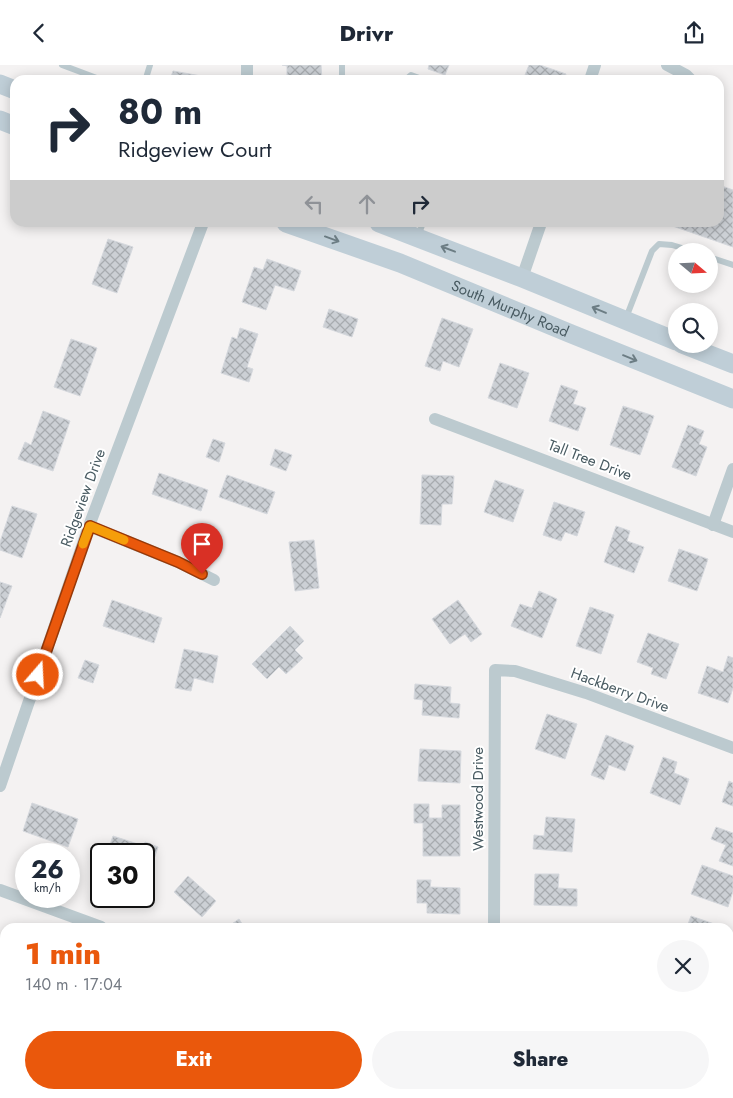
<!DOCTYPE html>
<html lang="en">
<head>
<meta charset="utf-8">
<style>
  :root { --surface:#fff; --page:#f6f6f7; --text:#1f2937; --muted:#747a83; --accent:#ea580c }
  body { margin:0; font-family:Jost,sans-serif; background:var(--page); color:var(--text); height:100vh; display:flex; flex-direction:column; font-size:19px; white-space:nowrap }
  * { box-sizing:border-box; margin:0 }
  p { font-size:16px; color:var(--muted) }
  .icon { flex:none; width:28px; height:28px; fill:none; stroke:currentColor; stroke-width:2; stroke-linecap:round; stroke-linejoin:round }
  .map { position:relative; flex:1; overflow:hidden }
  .sheet { position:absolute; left:0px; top:858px; width:734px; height:176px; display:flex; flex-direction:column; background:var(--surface); border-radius:15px 15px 0 0; box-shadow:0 2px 12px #0003 }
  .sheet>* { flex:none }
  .guide { position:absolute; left:10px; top:10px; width:714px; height:152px; border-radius:15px; box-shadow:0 2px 12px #0003; background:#fff; color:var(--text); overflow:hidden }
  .needle { width:32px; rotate:109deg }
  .controls { position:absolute; left:668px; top:178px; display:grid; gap:10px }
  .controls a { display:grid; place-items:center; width:50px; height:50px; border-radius:50%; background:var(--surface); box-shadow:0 2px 12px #0003; font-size:25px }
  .speed { position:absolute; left:15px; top:778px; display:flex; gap:10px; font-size:25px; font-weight:700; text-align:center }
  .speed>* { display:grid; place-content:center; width:65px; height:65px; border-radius:50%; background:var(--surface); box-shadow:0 2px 12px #0003; line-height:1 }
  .speed small { font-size:12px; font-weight:400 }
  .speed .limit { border:2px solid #111; border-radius:8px; background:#fff; color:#111 }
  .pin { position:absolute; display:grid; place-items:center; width:42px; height:42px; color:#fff; margin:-51px -21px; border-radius:50% 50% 50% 0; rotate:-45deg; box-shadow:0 0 5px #0007 }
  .pin .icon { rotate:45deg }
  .me { position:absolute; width:55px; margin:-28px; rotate:19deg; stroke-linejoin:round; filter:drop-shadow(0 0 4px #0008) }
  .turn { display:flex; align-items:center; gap:18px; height:105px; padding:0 25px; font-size:22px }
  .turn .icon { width:65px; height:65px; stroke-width:2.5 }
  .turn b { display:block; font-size:35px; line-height:42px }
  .lanes { display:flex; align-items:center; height:48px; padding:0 25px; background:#0003; justify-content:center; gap:25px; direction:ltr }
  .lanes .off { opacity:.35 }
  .round { display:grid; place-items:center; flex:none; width:52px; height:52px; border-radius:26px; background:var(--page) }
  .overview { display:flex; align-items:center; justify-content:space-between; height:85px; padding:0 25px }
  h1 { font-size:30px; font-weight:800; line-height:38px; color:var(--accent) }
  .button { display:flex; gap:10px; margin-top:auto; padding:10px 25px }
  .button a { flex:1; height:58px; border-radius:30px; background:var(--accent); color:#fff; font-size:20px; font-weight:800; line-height:58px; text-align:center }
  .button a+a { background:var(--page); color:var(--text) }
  header { display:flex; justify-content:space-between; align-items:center; height:65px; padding:0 25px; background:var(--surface); font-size:22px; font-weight:800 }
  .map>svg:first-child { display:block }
  .building { fill:url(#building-cross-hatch); stroke:#d6d9de }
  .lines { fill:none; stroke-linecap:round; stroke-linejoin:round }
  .service { stroke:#bccacf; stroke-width:6 }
  .minor { stroke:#bccacf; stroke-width:12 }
  .secondary { stroke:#bfced7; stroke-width:19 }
  .oneway { stroke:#6c7d84 }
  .route-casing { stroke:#983908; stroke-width:12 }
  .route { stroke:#ea580c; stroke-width:9 }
  .slow { stroke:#f59e0b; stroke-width:9 }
  .labels { text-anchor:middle; stroke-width:4; stroke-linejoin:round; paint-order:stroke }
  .street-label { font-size:15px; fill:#485a61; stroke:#fff }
</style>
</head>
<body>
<header><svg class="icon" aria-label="back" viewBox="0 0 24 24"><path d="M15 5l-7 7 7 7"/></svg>Drivr<svg class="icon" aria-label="share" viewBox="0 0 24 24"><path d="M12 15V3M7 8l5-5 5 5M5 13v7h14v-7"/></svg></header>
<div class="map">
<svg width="733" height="1033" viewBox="0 0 733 1033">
  <defs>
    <pattern id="building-cross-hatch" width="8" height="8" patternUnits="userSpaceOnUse" patternTransform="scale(1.25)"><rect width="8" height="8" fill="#ccd0d5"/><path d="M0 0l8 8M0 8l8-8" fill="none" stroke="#a8acb0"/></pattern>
  </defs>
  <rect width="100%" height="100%" fill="#f4f2f2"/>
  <g class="building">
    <polygon points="282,0 321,0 322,15 285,15 285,12 287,12 287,1"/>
    <polygon points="429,0 449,0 445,10 428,4"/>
    <polygon points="529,0 540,0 566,9 564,15 523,15"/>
    <polygon points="173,6 218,14 170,15"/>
    <polygon points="719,120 733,125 733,182 664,158 719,158"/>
    <polygon points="108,174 133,182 117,228 92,219"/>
    <polygon points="267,194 301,206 294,226 275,220 266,245 242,237 254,202 263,205"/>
    <polygon points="329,244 358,254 352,272 323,262"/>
    <polygon points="442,253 473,264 459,302 443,296 440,306 425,301"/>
    <polygon points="240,263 258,269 247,302 253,304 249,317 221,308 232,272 237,274"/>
    <polygon points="71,274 97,283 80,331 54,322"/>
    <polygon points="500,298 529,308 517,343 488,333"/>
    <polygon points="561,320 578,326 573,339 586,343 578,366 549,356"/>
    <polygon points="623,341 654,351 640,390 610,380"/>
    <polygon points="43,346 70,356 53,406 18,394 25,377 31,380"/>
    <polygon points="688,360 704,366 699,379 707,382 696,411 672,402"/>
    <polygon points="213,374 225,378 219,397 206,392"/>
    <polygon points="275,384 292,390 286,406 270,400"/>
    <polygon points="159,408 208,425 201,446 152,429"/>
    <polygon points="227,410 275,427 267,449 219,432"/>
    <polygon points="422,410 454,411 452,439 442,439 441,460 420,459"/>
    <polygon points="495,415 524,425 513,457 484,447"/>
    <polygon points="554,437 585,447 577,471 565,467 561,476 543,470"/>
    <polygon points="12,441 37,449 22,493 0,485 0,477"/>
    <polygon points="616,461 630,466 627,476 644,482 634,508 604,497"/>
    <polygon points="314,475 319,523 295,526 289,477"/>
    <polygon points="679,484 708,494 697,526 668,516"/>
    <polygon points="0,517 12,521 0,553"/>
    <polygon points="539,526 557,534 542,573 511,561 520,539 532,543"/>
    <polygon points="112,535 162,553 154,578 103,561"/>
    <polygon points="458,535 482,569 471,577 465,569 450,579 432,554"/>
    <polygon points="590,542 614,550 601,589 576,581"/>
    <polygon points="290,561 304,576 295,585 303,593 286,609 279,602 267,614 252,599"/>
    <polygon points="648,568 679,579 666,614 651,609 653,603 637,597"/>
    <polygon points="184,584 218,591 213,618 194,613 191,626 175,623"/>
    <polygon points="728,591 733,593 733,623 728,638 698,628 707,601 723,607"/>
    <polygon points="85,595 99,600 93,618 78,613"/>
    <polygon points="415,619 451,622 450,638 460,639 459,653 422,650 423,635 414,634"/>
    <polygon points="547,649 577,659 565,694 535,684"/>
    <polygon points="606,670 634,681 625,706 609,700 604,715 591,710"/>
    <polygon points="420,684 461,686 460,718 418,716"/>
    <polygon points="663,692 677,697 674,708 689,714 680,740 650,728"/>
    <polygon points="729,716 733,718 733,741 722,737"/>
    <polygon points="32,738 78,754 68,782 23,766"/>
    <polygon points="414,739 429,739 429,753 442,753 442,740 460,740 460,791 423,791 423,758 414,758"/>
    <polygon points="546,752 575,754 572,787 533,784 534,770 544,771"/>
    <polygon points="716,762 733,768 733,801 719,796 726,780 711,774"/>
    <polygon points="113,771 144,781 145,777 158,782 148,812 144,810 144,789 107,788"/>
    <polygon points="702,800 733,811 733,826 728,842 691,829"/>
    <polygon points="535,809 559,809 558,823 577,824 577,841 534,840"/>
    <polygon points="188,811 216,836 202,852 174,827"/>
    <polygon points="417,815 431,815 430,822 460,823 460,849 427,848 427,838 417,838"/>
    <polygon points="691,851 723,862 687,862"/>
    <polygon points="239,854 244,862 230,862 229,861"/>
    <polygon points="0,885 5,887 5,923 0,921"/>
    <rect x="107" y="1029" width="28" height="4"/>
    <rect x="260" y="1029" width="23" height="4"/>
    <polygon points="414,1029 460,1029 459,1033 414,1033"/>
  </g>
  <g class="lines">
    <g class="service">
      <polyline points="62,0 102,15"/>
      <polyline points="144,15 146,13 150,0"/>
      <polyline points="342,15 342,0"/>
      <polyline points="405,15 411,10 425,15"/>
      <polyline points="418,171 423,158"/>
      <polyline points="709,192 733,200"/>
      <polyline points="626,253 652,186 659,179 672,180 692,186"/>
    </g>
    <g class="minor">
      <polyline points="247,0 247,15"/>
      <polyline points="667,0 686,10 691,15"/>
      <polyline points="590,15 595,0"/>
      <polyline points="522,213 541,158"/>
      <polyline points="435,354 733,467"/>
      <polyline points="713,460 733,404"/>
      <polyline points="89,461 178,497 214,515"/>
      <polyline points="0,721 89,461 203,158"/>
      <polyline points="0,825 101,862"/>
      <polyline points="494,862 495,605 515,606 586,628 733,683"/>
      <polyline points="194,1033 194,1029"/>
      <polyline points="493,1033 493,1029"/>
    </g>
    <g class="secondary">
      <polyline points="0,19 15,25"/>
      <polyline points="0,55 15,61"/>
      <path id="s1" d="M 286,158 L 400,198 L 569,268 L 733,334"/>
      <polyline points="379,158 522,213 676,276"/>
      <polyline points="682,279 733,299"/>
    </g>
  </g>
  <defs><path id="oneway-shaft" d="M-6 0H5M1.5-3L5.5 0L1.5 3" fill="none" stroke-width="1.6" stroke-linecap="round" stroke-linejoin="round" transform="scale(1.25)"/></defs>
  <g class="oneway">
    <use href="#oneway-shaft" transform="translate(332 174) rotate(20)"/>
    <use href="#oneway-shaft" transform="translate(448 184) rotate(-159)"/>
    <use href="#oneway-shaft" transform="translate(599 245) rotate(-157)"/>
    <use href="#oneway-shaft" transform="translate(630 293) rotate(22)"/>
  </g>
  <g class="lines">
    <defs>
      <polyline id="route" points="38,610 90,461 178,497 202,509"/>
    </defs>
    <use href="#route" class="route-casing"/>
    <use href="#route" class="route"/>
    <polyline class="slow" points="83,479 90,461 124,475"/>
  </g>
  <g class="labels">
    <g class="street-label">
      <text dy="5" stroke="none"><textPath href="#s1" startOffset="240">South Murphy Road</textPath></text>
      <text transform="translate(590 395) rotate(21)" y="5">Tall Tree Drive</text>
      <text transform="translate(83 433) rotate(-70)" y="5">Ridgeview Drive</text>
      <text transform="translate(620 625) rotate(20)" y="5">Hackberry Drive</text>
      <text transform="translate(478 734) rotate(-90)" y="5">Westwood Drive</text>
    </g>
  </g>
</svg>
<div class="controls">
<a><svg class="needle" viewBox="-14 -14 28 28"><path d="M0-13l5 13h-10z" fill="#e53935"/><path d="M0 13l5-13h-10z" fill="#747a83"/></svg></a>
<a><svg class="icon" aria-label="search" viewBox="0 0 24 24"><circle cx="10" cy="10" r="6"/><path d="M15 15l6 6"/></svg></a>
</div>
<div class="speed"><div>26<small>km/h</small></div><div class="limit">30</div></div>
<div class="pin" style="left:202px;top:509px;background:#d93025"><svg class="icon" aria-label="arrive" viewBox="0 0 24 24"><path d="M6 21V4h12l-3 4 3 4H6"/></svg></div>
<svg class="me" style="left:38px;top:610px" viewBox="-20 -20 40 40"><circle r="17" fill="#ea580c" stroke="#fff" stroke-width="3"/><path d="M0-11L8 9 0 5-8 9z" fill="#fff"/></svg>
<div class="guide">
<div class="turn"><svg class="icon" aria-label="right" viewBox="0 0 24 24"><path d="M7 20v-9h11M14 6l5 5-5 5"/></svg><div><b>80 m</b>Ridgeview Court</div></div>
<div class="lanes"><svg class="icon off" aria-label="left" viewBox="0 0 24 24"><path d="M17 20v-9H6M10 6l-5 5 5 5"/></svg><svg class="icon off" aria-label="ahead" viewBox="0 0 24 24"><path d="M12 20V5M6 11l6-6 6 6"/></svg><svg class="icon" aria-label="right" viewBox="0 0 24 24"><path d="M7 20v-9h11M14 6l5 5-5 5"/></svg></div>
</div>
<section class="sheet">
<div class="overview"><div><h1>1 min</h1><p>140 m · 17:04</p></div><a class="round"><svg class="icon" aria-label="close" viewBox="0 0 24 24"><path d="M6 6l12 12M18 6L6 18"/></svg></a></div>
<div class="button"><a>Exit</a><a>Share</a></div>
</section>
</div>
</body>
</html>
